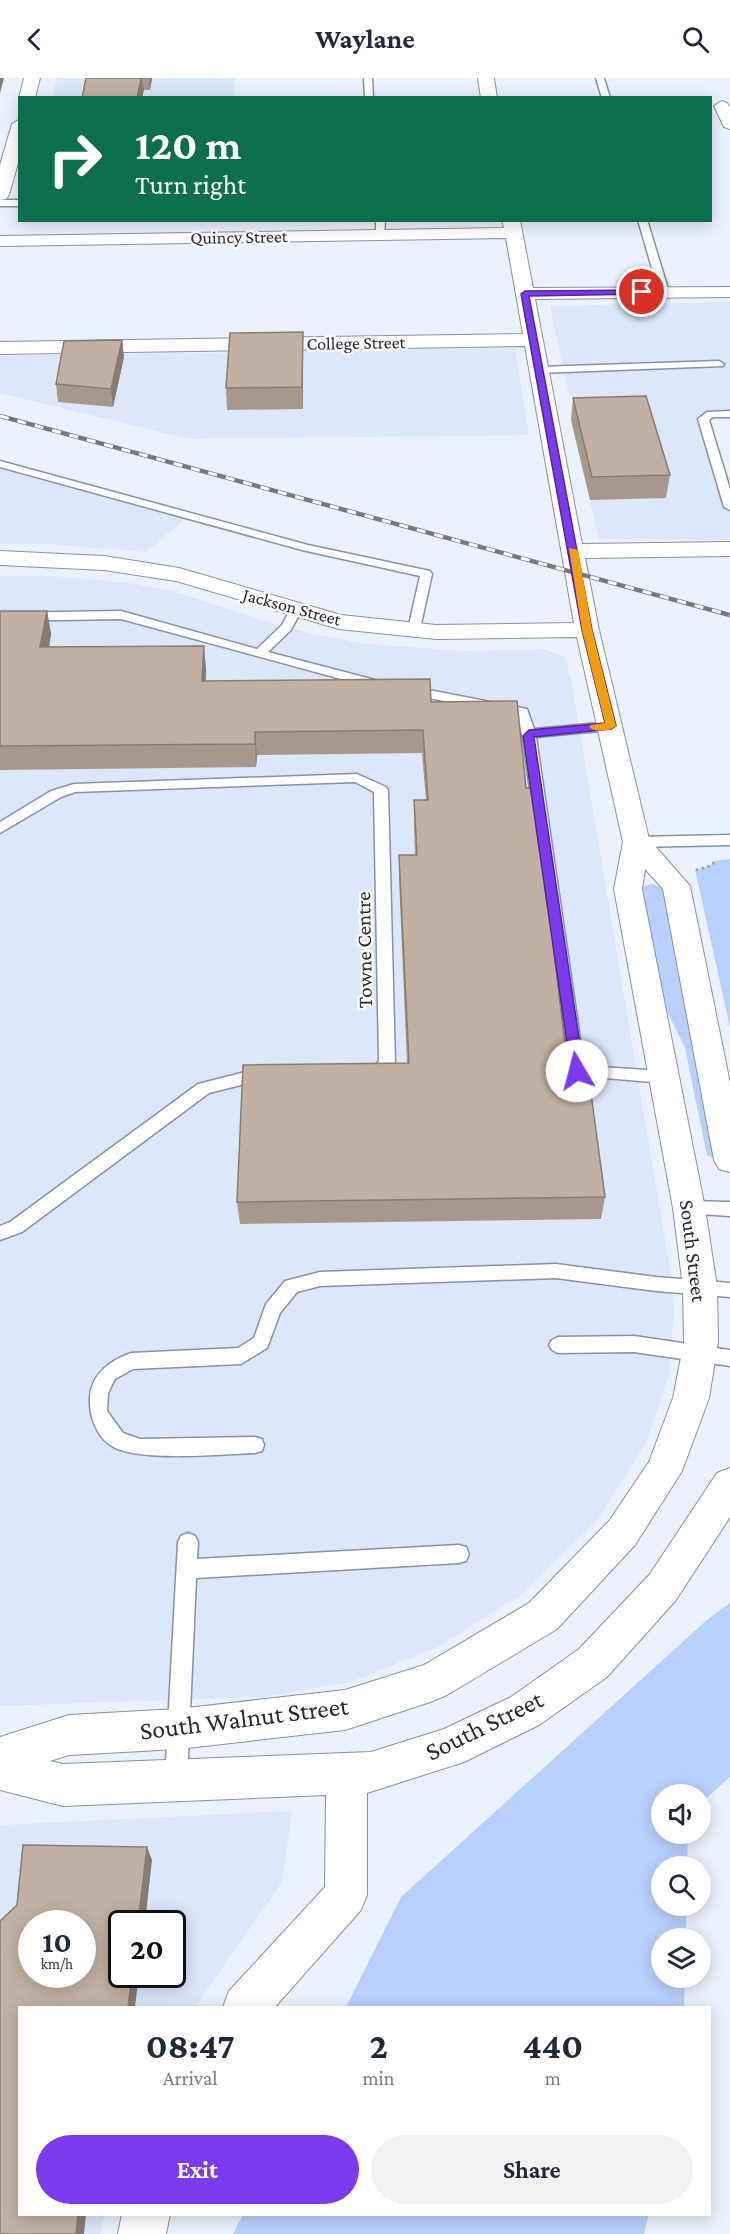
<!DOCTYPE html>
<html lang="en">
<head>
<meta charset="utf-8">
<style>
  :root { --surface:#fff; --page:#f2f2f3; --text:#1f2937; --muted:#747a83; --accent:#7c3aed }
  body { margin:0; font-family:"Crimson Pro",serif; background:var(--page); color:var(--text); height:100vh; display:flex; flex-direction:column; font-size:22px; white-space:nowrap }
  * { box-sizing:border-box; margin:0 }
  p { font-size:20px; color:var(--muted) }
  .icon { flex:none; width:33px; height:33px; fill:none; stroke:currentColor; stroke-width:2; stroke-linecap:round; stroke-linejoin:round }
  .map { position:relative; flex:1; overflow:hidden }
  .details { position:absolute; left:18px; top:1928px; width:693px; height:210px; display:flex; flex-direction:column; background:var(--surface); border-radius:0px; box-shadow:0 3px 15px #0003 }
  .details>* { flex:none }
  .hud { position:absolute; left:18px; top:18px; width:694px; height:126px; border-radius:0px; box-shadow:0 3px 15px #0003; background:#0b6e4f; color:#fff; overflow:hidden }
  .fabs { position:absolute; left:651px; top:1706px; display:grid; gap:12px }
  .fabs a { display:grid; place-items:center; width:60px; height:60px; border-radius:50%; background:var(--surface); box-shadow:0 3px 15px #0003; font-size:30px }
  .speed { position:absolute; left:18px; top:1832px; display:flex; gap:12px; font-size:30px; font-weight:700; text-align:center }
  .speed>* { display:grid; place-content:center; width:78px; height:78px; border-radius:50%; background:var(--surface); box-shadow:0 3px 15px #0003; line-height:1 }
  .speed small { font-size:15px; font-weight:400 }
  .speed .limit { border:3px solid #111; border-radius:9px; background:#fff; color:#111 }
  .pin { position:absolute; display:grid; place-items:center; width:51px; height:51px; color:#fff; margin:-26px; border:3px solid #fff; border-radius:50%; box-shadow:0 2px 6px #0007 }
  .me { position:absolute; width:66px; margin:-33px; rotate:352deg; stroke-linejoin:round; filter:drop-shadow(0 0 4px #0008) }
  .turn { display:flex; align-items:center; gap:21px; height:126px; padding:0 18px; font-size:27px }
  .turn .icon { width:78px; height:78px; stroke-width:2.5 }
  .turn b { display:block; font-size:42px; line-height:51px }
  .eta { display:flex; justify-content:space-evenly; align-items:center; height:102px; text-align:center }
  .eta b { font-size:36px; font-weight:700; line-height:42px }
  .cta { display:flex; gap:12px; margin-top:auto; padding:12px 18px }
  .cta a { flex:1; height:69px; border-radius:36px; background:var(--accent); color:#fff; font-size:24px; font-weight:700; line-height:69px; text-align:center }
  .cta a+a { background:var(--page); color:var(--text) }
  header { display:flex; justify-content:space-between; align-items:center; height:78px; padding:0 18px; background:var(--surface); font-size:27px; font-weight:700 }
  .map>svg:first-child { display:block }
  .built { fill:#dce7fc; fill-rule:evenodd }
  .green { fill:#b9d0fd }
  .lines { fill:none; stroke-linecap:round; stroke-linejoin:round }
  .service-casing { stroke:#8892a3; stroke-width:3 }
  .minor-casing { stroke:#8892a3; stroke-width:2 }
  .primary-casing { stroke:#8892a3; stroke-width:2 }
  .path { stroke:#989da7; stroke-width:3; stroke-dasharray:2 4; stroke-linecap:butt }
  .service { fill:#fff; fill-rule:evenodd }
  .minor { fill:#fff; fill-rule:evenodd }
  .primary { fill:#fff; fill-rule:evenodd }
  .rail-casing { stroke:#737881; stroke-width:4.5 }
  .rail { stroke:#fefefe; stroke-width:3; stroke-dasharray:9; stroke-linecap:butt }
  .wall { fill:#a7988b }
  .shaded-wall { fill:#887c71 }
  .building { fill:#c2b1a2; stroke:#887c71; stroke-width:1.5; fill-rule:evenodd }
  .route { fill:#7c3aed; stroke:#51269a; stroke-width:1.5 }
  .slow { fill:#f59e0b }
  .labels { text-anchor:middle; stroke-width:5; stroke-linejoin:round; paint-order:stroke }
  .far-street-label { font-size:18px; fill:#262a31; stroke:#fefefe }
  .street-label { font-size:21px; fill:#262a31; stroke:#fefefe }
  .near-street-label { font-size:26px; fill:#262a31; stroke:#fefefe }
</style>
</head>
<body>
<header><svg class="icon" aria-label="back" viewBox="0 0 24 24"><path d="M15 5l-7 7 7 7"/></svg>Waylane<svg class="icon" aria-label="search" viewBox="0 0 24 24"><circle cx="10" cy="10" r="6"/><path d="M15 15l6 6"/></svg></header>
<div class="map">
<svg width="730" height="2156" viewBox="0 0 730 2156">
  <rect width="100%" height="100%" fill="#ebf1fd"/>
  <g class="built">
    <polygon points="57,0 235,0 234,19 52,20"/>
    <polygon points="730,224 730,336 697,337 703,341 730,429 730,462 599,461 571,342 577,335 573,319 569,316 550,228"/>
    <polygon points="515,270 529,357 189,361 0,315 0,278"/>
    <polygon points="0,386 188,438 146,474 49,466 0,466"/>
    <polygon points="0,498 55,498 137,506 176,514 264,543 312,556 367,566 464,573 544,571 565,579 571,602 670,1191 674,1235 668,1301 646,1365 598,1441 523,1515 438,1569 351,1604 265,1619 0,1628"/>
    <path d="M 292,1733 L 282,1804 L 195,1929 L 20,1929 L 20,2136 L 105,2136 L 100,2156 L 0,2156 L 0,1747 ZM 32,1845 L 82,1845 L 82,1896 L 32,1896 ZM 122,1845 L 172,1845 L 172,1896 L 122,1896 Z"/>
  </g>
  <g class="green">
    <polygon points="730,781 730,949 695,792 710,788 714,783"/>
    <polygon points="653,806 665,812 716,1080 714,1081 707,1077 685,970 659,917 640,813 644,808"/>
    <polygon points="730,1525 730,1699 701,1725 700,1716 662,1716 662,1755 688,1755 687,1788 662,1788 662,1827 686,1827 686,1860 662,1860 662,1899 685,1899 684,1929 346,1929 401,1819 708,1541"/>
    <polygon points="243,2136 649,2136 644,2156 233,2156"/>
  </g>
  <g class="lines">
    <defs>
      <g id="service">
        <polygon points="364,0 372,0 373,20 365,20"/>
        <polygon points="596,0 604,0 610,20 602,20"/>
        <rect x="0" y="122" width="20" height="6"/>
        <polygon points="376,142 385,142 384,159 376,157"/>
        <polygon points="638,142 647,142 669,214 667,216 659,214"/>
        <polygon points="719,283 724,286 723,288 538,295 533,292 538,289"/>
        <polygon points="730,333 730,339 713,339 709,342 730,411 730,432 724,429 698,341 707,334"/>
        <polygon points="0,383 308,467 430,493 432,496 420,551 414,555 408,551 420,498 302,472 0,389"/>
        <polygon points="295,529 301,533 291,552 268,574 379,603 380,606 379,609 374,610 121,541 0,543 0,535 121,533 257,571 282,547 291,530"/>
        <polygon points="408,608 527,631 534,651 611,644 618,648 611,652 536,659 584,988 663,993 669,995 671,999 669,1003 663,1005 571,997 522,656 516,637 403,615 402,612 403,609"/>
        <path d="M 357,696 L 386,709 L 388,712 L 395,985 C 388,997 379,1005 364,1000 L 362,996 L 364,992 L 373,990 L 379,983 L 374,714 L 355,704 L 75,714 L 61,719 L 0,755 L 0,744 L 51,713 L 74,706 Z"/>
        <polygon points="730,757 730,767 636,769 629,764 636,759"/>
        <polygon points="249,993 269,995 271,999 269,1003 249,1005 209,1015 22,1154 0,1162 0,1148 10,1144 198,1006"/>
        <polygon points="689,1123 730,1124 730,1138 683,1135 681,1130 683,1125"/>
        <path d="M 556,1186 L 656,1199 L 730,1205 L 730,1219 L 656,1213 L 556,1200 L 320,1208 L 297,1214 L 280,1235 L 267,1270 L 241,1286 L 133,1291 L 115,1301 L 108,1315 L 107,1333 L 123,1355 L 140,1361 L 255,1359 L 262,1361 L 264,1367 L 262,1373 L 255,1375 C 221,1376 136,1385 110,1367 C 95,1356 89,1336 90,1319 C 91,1296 111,1282 131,1275 L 238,1270 L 254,1260 L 266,1226 L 285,1203 L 320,1194 Z"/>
        <polygon points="634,1258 730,1272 730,1288 634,1274 558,1275 552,1272 549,1267 552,1262 558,1259"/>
        <polygon points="188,1455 195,1458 198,1464 197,1481 459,1467 466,1469 469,1476 466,1483 459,1485 196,1500 187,1702 184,1710 176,1713 168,1710 165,1702 178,1464 181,1458"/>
      </g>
      <g id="minor">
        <polygon points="478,0 494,0 497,20 481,20"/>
        <polygon points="722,23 727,25 730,29 730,51 724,49 714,28"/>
        <polygon points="502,142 520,142 533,210 730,209 730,219 535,221 582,466 730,464 730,478 585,480 599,552 649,761 690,808 730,1005 730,1094 719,1091 714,1082 663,811 645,791 642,811 705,1130 717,1209 718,1264 709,1320 682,1393 635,1467 557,1551 447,1617 433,1623 345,1652 178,1671 69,1677 50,1683 63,1686 371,1674 444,1651 511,1619 579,1571 650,1496 717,1395 730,1390 730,1439 676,1522 607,1599 539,1647 464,1684 367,1715 367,1817 361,1832 275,1929 223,1929 229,1913 325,1809 326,1717 63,1728 0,1712 0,1659 69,1637 178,1631 345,1612 424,1587 529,1525 609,1443 649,1384 673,1320 684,1264 683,1209 673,1130 614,811 623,764 577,559 436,561 339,551 176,503 104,492 0,487 0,473 104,478 179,490 341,537 436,547 574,545 525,268 0,276 0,264 523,256 506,160 0,168 0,158 504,150"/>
        <polygon points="122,2136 170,2136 166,2156 118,2156"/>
      </g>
      <g id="primary">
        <polygon points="24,0 40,0 35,20 19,20"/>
        <polygon points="20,41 20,78 9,117 6,121 0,122 0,87 12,46"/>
      </g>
    </defs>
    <use href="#service" class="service-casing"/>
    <use href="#minor" class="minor-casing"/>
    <use href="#primary" class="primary-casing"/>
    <polyline class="path" points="696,792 710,788 716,783"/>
    <use href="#service" class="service"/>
    <use href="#minor" class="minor"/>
    <use href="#primary" class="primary"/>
    <defs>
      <polyline id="rail" points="0,338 730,537"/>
    </defs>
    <use href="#rail" class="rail-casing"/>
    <use href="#rail" class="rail"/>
  </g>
  <g class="wall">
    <polygon points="86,0 152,0 150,12 144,12"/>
    <polygon points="303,254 303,331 227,332 226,310"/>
    <polygon points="122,262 124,279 113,329 58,324 56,306"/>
    <polygon points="573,320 670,397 666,420 590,422 571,342"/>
    <polygon points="0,533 47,533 51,556 49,569 206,591 206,603 431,624 526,710 566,976 605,1119 601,1141 240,1146 237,1124 407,985 399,801 399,777 415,777 414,746 414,722 426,722 422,675 257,677 256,689 0,692"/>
  </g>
  <g class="shaded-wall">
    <polygon points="0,0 4,0 0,15"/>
    <polygon points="141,0 142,0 144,12 142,20 137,20"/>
    <polygon points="149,0 152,0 150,12"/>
    <polygon points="303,254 303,331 302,309"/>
    <polygon points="122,262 124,279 113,329 111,311"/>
    <polygon points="47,533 51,556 45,593 40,569"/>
    <polygon points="204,568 206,591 204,627 202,603"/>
    <polygon points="255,654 257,677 256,689 255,666"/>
    <polygon points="147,1769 152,1782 145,1845 138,1845"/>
    <polygon points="132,1896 139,1896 135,1929 128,1929"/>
    <polygon points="78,2136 86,2136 84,2156 76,2156"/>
  </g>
  <g class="building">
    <polygon points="86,0 141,0 137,20 82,20"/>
    <polygon points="303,254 302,309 226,310 230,255"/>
    <polygon points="122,262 111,311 56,306 64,263"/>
    <polygon points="646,318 670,397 592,399 573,320"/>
    <polygon points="0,533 47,533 40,569 204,568 202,603 430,601 431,624 517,623 526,710 533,710 544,787 566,976 586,979 605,1119 237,1124 243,987 409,985 399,777 417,777 414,722 428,722 423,652 255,654 255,666 0,668"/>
    <path d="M 23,1767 L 147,1769 L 138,1845 L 122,1845 L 122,1896 L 132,1896 L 128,1929 L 20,1929 L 20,2136 L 78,2136 L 76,2156 L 0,2156 L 0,1843 L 17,1827 ZM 32,1845 L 82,1845 L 82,1896 L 32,1896 Z"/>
  </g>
  <polygon class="route" points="642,212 645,213 645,216 529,218 592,552 616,648 611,651 534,659 584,993 577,998 571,993 523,658 529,652 605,645 582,552 521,216 525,213"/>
  <path class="slow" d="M 569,470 L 578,472 L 592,552 L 616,648 C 610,653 595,655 589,649 L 591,647 L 605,645 L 582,552 Z"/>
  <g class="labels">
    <g class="far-street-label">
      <text transform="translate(239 159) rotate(-1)" y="6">Quincy Street</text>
      <text transform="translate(356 265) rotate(-1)" y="6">College Street</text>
      <text transform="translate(292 529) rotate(15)" y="6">Jackson Street</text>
    </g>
    <g class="street-label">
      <text transform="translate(364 872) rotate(-91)" y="7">Towne Centre</text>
      <text transform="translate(693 1173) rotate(83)" y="7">South Street</text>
    </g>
    <g class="near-street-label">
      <text transform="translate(244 1640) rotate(-7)" y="9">South Walnut Street</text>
      <text transform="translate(484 1647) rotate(-26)" y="9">South Street</text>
    </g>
  </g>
</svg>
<div class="fabs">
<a><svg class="icon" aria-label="sound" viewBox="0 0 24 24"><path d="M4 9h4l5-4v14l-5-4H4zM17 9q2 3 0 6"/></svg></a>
<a><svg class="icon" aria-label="search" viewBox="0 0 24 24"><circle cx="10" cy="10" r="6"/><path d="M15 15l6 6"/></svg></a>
<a><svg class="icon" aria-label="layers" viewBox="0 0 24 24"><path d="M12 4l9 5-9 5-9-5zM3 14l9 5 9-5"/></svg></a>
</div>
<div class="speed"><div>10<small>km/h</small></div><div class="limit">20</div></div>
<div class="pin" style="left:642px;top:214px;background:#d93025"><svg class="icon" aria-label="arrive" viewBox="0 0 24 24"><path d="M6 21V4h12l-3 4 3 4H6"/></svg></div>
<svg class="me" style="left:577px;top:993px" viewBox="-20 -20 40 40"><circle r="19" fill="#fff"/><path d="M0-13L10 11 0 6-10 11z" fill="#7c3aed"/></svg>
<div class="hud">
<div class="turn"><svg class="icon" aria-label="right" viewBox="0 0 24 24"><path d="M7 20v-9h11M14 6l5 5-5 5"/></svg><div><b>120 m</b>Turn right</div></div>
</div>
<section class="details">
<div class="eta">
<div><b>08:47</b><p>Arrival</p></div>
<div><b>2</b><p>min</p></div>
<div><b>440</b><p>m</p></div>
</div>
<div class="cta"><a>Exit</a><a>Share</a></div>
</section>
</div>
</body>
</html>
